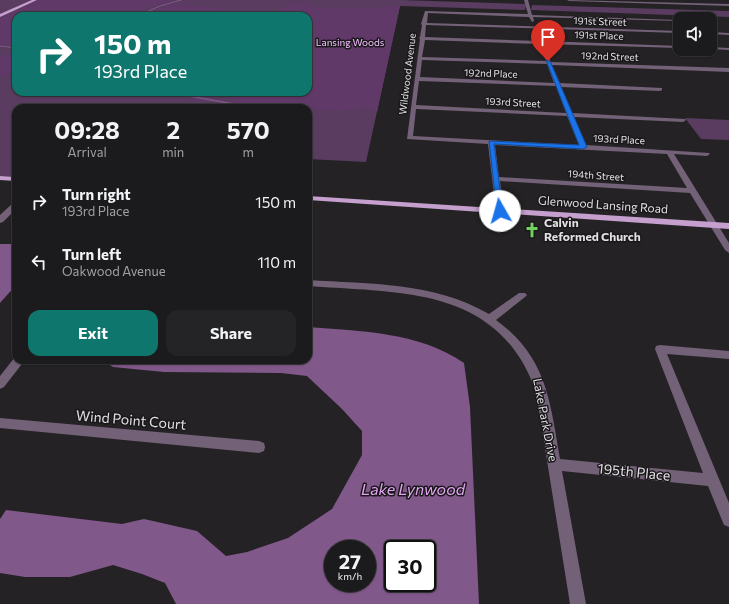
<!DOCTYPE html>
<html lang="en">
<head>
<meta charset="utf-8">
<style>
  :root { --surface:#1b1a1c; --page:#242325; --text:#f1f3f6; --muted:#a0a1a3; --line:#39383b; --accent:#0f766e }
  body { margin:0; font-family:Commissioner,sans-serif; background:var(--page); color:var(--text); height:100vh; display:flex; flex-direction:column; font-size:15px; white-space:nowrap }
  * { box-sizing:border-box; margin:0 }
  p { font-size:13px; color:var(--muted) }
  .icon { flex:none; width:22px; height:22px; fill:none; stroke:currentColor; stroke-width:2; stroke-linecap:round; stroke-linejoin:round }
  .map { position:relative; flex:1; overflow:hidden }
  .drawer { position:absolute; left:12px; top:104px; width:300px; height:260px; display:flex; flex-direction:column; background:var(--surface); border-radius:12px; box-shadow:0 1px 3px #0004,0 0 0 1px var(--line) }
  .drawer>* { flex:none }
  .top-card { position:absolute; left:12px; top:12px; width:300px; height:84px; border-radius:12px; box-shadow:0 1px 3px #0004,0 0 0 1px var(--line); background:#0f766e; color:#fff; overflow:hidden }
  .buttons { position:absolute; left:673px; top:12px; display:grid; gap:8px }
  .buttons a { display:grid; place-items:center; width:44px; height:44px; border-radius:8px; background:var(--surface); box-shadow:0 1px 3px #0004,0 0 0 1px var(--line); font-size:20px }
  .speed { position:absolute; left:324px; top:540px; display:flex; gap:8px; font-size:20px; font-weight:700; text-align:center }
  .speed>* { display:grid; place-content:center; width:52px; height:52px; border-radius:50%; background:var(--surface); box-shadow:0 1px 3px #0004,0 0 0 1px var(--line); line-height:1 }
  .speed small { font-size:10px; font-weight:400 }
  .speed .limit { border:2px solid #111; border-radius:6px; background:#fff; color:#111 }
  .pin { position:absolute; display:grid; place-items:center; width:34px; height:34px; color:#fff; margin:-41px -17px; border-radius:50% 50% 50% 0; rotate:-45deg; box-shadow:0 0 4px #0007 }
  .pin .icon { rotate:45deg }
  .me { position:absolute; width:44px; margin:-22px; rotate:353deg; stroke-linejoin:round; filter:drop-shadow(0 0 3px #0008) }
  .turn { display:flex; align-items:center; gap:14px; height:84px; padding:0 16px; font-size:18px }
  .turn .icon { width:52px; height:52px; stroke-width:2.5 }
  .turn b { display:block; font-size:28px; line-height:34px }
  .eta { display:flex; justify-content:space-evenly; align-items:center; height:68px; text-align:center }
  .eta b { font-size:24px; font-weight:700; line-height:28px }
  .cta { display:flex; gap:8px; margin-top:auto; padding:8px 16px }
  .cta a { flex:1; height:46px; border-radius:12px; background:var(--accent); color:#fff; font-size:16px; font-weight:700; line-height:46px; text-align:center }
  .cta a+a { background:var(--page); color:var(--text) }
  ul { padding:0; list-style:none }
  li { display:flex; align-items:center; gap:12px; height:60px; padding:0 16px }
  li div { flex:1 }
  li b { display:block; font-size:15px }
  li em { font-style:normal }
  .map>svg:first-child { display:block }
  .green { fill:#593c60; fill-rule:evenodd }
  .forest { fill:#603969 }
  .water { fill:#81588a; fill-rule:evenodd }
  .lines { fill:none; stroke-linecap:round; stroke-linejoin:round }
  .stream-far1 { stroke:#81588a; stroke-width:1 }
  .stream { stroke:#81588a; stroke-width:1.5 }
  .minor { fill:#736177; fill-rule:evenodd }
  .major { fill:#c59fcd; fill-rule:evenodd }
  .route { fill:#1a73e8; stroke:#114b97 }
  .labels { text-anchor:middle; stroke-width:3; stroke-linejoin:round; paint-order:stroke }
  .far-street-label { font-size:10px; fill:#e2e0e3; stroke:#1b181c }
  .far-park-label { font-size:10px; fill:#f2c1fd; stroke:#1b181c }
  .street-label { font-size:12px; fill:#e2e0e3; stroke:#1b181c }
  .poi-label { font-size:12px; font-weight:bold; fill:#e2e0e3; stroke:#1b181c; text-anchor:start }
  .near-street-label { font-size:14px; fill:#e2e0e3; stroke:#1b181c }
  .near-water-label { font-size:16px; font-style:italic; fill:#e3a7f1; stroke:#1b181c }
</style>
</head>
<body>
<div class="map">
<svg width="729" height="604" viewBox="0 0 729 604">
  <rect width="100%" height="100%" fill="#242225"/>
  <g class="green">
    <path d="M 0,0 L 402,0 L 526,4 L 525,10 L 400,6 L 366,162 L 308,159 L 308,108 L 16,108 L 16,177 L 0,176 ZM 16,16 L 308,16 L 308,92 L 16,92 Z"/>
    <polygon points="532,5 729,11 729,17 531,10"/>
    <polygon points="685,118 729,120 729,140 701,139"/>
  </g>
  <g class="forest">
    <polygon points="39,0 174,0 156,5 130,16 16,16 16,45 0,44 0,18"/>
    <path d="M 296,3 L 309,4 L 307,7 L 378,9 L 390,6 L 400,6 L 377,112 L 366,108 L 343,111 L 295,106 L 295,108 L 242,108 L 234,102 L 234,98 L 237,95 C 231,93 218,94 212,99 L 213,101 L 195,101 L 193,98 L 211,92 L 308,92 L 308,42 L 314,32 L 308,26 L 308,16 L 142,16 L 173,4 L 220,8 L 230,13 L 256,13 L 275,11 Z"/>
    <polygon points="16,53 16,70 0,76 0,56"/>
  </g>
  <g class="water">
    <polygon points="0,244 16,244 16,285 0,303"/>
    <path d="M 308,327 C 361,331 419,332 464,363 L 470,407 L 479,604 L 176,604 L 165,583 L 142,574 L 113,565 L 70,577 L 25,577 L 0,573 L 0,519 L 6,510 L 122,524 L 144,519 L 197,531 L 226,556 L 247,552 L 288,538 L 332,509 L 362,455 L 362,431 L 342,409 L 307,376 L 281,373 L 164,372 L 113,367 L 102,360 L 308,360 ZM 333,549 L 367,549 L 367,583 L 333,583 ZM 393,549 L 427,549 L 427,583 L 393,583 Z"/>
  </g>
  <g class="lines">
    <g class="stream-far1">
      <polyline points="137,16 160,6 181,0"/>
      <polyline points="0,46 16,48"/>
    </g>
    <polyline class="stream" points="167,92 256,108"/>
    <g class="minor">
      <path d="M 524,0 L 528,0 L 532,15 L 678,20 L 680,21 L 533,17 L 534,21 L 532,22 L 529,17 L 428,13 L 427,23 L 680,31 L 680,33 L 426,25 L 425,37 L 538,41 L 536,36 L 538,35 L 542,41 L 680,46 L 680,48 L 543,44 L 551,62 L 729,68 L 729,72 L 552,65 L 560,83 L 662,88 L 662,90 L 660,91 L 561,87 L 572,113 L 685,119 L 686,120 L 683,122 L 574,117 L 586,145 L 709,153 L 710,154 L 707,156 L 674,154 L 729,243 L 729,253 L 725,250 L 690,193 L 500,181 L 504,211 L 500,213 L 496,211 L 488,144 L 407,139 L 420,39 L 419,38 L 420,37 L 422,25 L 421,24 L 425,11 L 528,14 ZM 425,40 L 539,44 L 546,61 L 422,57 ZM 422,60 L 547,64 L 554,83 L 420,77 ZM 419,81 L 556,86 L 566,113 L 416,105 ZM 416,109 L 567,116 L 579,145 L 413,136 ZM 495,145 L 667,154 L 687,188 L 499,177 Z"/>
      <polygon points="567,0 729,4 729,6 569,1"/>
      <polygon points="710,32 729,33 729,35 710,34"/>
      <polygon points="710,47 729,48 729,50 708,49 710,49"/>
      <polygon points="13,203 16,203 16,209 3,222 0,223 0,215"/>
      <path d="M 308,280 C 370,284 434,282 489,314 L 519,293 L 525,293 L 527,295 L 525,297 L 496,320 C 547,357 550,402 560,459 L 703,473 L 655,349 L 656,346 L 660,345 L 729,351 L 729,359 L 667,354 L 729,503 L 729,527 L 724,525 L 708,486 L 562,471 L 586,604 L 570,604 L 536,392 C 499,286 401,293 308,286 Z"/>
      <polygon points="15,357 16,360 25,360 4,387 0,389 0,376"/>
      <polygon points="0,418 259,441 264,443 265,447 264,451 259,453 0,428"/>
    </g>
    <g class="major">
      <polygon points="32,0 37,0 0,17 0,14"/>
      <polygon points="0,176 16,177 16,181 0,180"/>
      <polygon points="308,196 729,223 729,229 308,200"/>
    </g>
  </g>
  <polygon class="route" points="546,60 550,61 587,147 583,149 494,144 503,211 497,212 489,141 579,145"/>
  <defs>
    <symbol id="church-bare" viewBox="-9 -9 18 18"><path d="M-1.2-6h2.4v3.5h3.3v2.4h-3.3V6h-2.4V-.1h-3.3v-2.4h3.3Z" fill="#73d25d" stroke="#1b181c" stroke-width="2.5" paint-order="stroke"/></symbol>
  </defs>
  <g fill-rule="evenodd">
    <use href="#church-bare" x="521" y="219" width="22" height="22"/>
  </g>
  <g class="labels">
    <g class="far-street-label">
      <text transform="translate(600 21) rotate(2)" y="4">191st Street</text>
      <text transform="translate(599 35) rotate(2)" y="4">191st Place</text>
      <text transform="translate(610 56) rotate(2)" y="4">192nd Street</text>
      <text transform="translate(491 73) rotate(2)" y="4">192nd Place</text>
      <text transform="translate(407 74) rotate(-83)" y="4">Wildwood Avenue</text>
      <text transform="translate(513 102) rotate(3)" y="4">193rd Street</text>
      <text transform="translate(619 139) rotate(3)" y="4">193rd Place</text>
      <text transform="translate(596 175) rotate(4)" y="4">194th Street</text>
    </g>
    <g class="far-park-label">
      <text x="350" y="46">Lansing Woods</text>
    </g>
    <g class="street-label">
      <text transform="translate(603 205) rotate(4)" y="4">Glenwood Lansing Road</text>
      <text transform="translate(545 420) rotate(79)" y="4">Lake Park Drive</text>
    </g>
    <g class="poi-label">
      <text x="544" y="227">Calvin<tspan x="544" dy="14">Reformed Church</tspan></text>
    </g>
    <g class="near-street-label">
      <text transform="translate(131 420) rotate(5)" y="5">Wind Point Court</text>
      <text transform="translate(634 472) rotate(6)" y="5">195th Place</text>
    </g>
    <g class="near-water-label">
      <text x="413" y="495">Lake Lynwood</text>
    </g>
  </g>
</svg>
<div class="buttons">
<a><svg class="icon" aria-label="sound" viewBox="0 0 24 24"><path d="M4 9h4l5-4v14l-5-4H4zM17 9q2 3 0 6"/></svg></a>
</div>
<div class="speed"><div>27<small>km/h</small></div><div class="limit">30</div></div>
<div class="pin" style="left:548px;top:61px;background:#d93025"><svg class="icon" aria-label="arrive" viewBox="0 0 24 24"><path d="M6 21V4h12l-3 4 3 4H6"/></svg></div>
<svg class="me" style="left:500px;top:211px" viewBox="-20 -20 40 40"><circle r="19" fill="#fff"/><path d="M0-13L10 11 0 6-10 11z" fill="#1a73e8"/></svg>
<div class="top-card">
<div class="turn"><svg class="icon" aria-label="right" viewBox="0 0 24 24"><path d="M7 20v-9h11M14 6l5 5-5 5"/></svg><div><b>150 m</b>193rd Place</div></div>
</div>
<section class="drawer">
<div class="eta">
<div><b>09:28</b><p>Arrival</p></div>
<div><b>2</b><p>min</p></div>
<div><b>570</b><p>m</p></div>
</div>
<ul>
<li><svg class="icon" aria-label="right" viewBox="0 0 24 24"><path d="M7 20v-9h11M14 6l5 5-5 5"/></svg><div><b>Turn right</b><p>193rd Place</p></div><em>150 m</em></li>
<li><svg class="icon" aria-label="left" viewBox="0 0 24 24"><path d="M17 20v-9H6M10 6l-5 5 5 5"/></svg><div><b>Turn left</b><p>Oakwood Avenue</p></div><em>110 m</em></li>
</ul>
<div class="cta"><a>Exit</a><a>Share</a></div>
</section>
</div>
</body>
</html>
